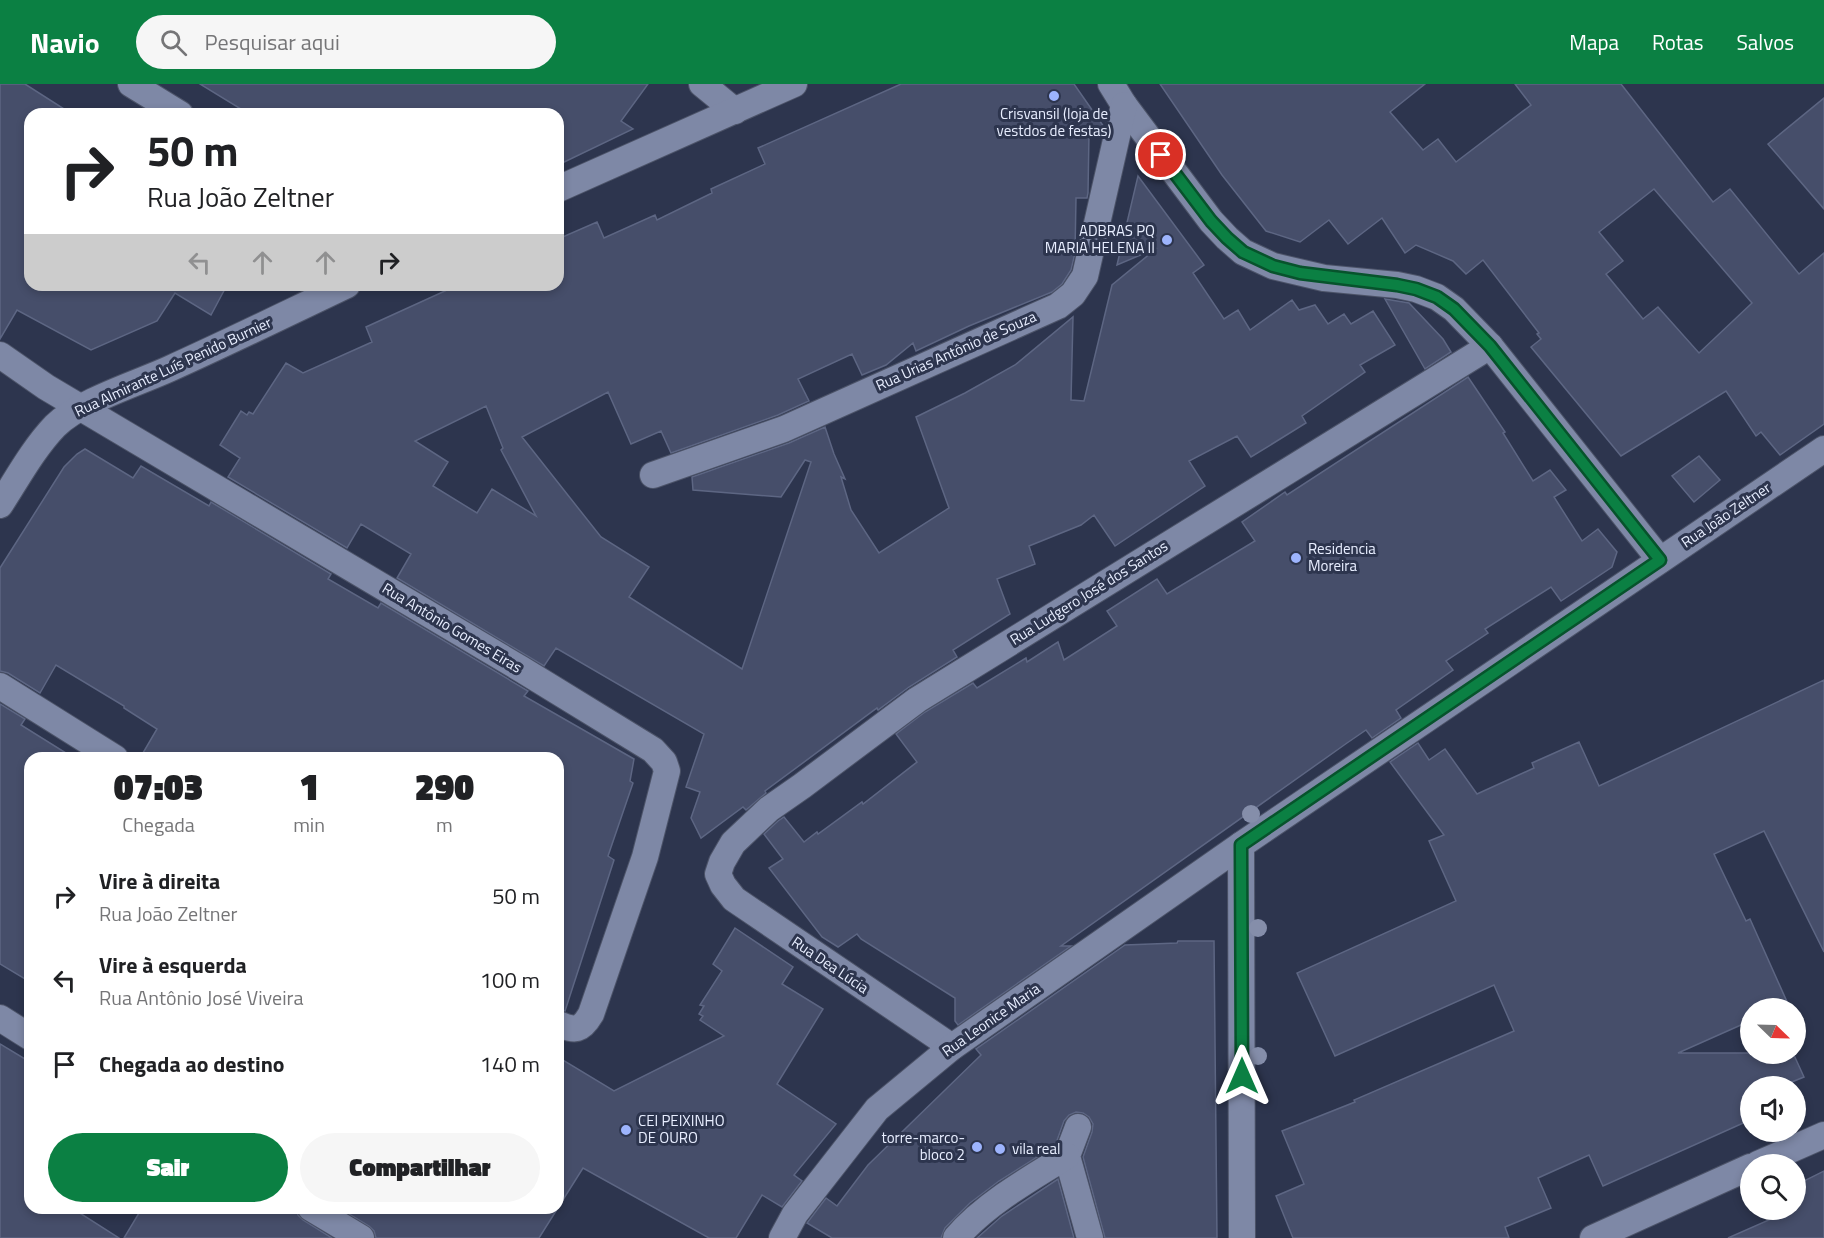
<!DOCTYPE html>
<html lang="pt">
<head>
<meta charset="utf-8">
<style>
  :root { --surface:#fff; --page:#f6f6f6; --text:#202124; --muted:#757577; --accent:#0b8043 }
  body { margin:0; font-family:"Titillium Web",sans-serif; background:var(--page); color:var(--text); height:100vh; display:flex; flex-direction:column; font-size:22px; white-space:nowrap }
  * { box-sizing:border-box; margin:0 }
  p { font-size:20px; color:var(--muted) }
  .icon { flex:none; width:33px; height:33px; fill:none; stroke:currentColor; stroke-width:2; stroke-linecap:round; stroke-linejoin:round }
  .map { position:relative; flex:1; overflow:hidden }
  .details { position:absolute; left:24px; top:668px; width:540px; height:462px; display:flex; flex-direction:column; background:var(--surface); border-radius:18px; box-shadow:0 3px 9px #0003 }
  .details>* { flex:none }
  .top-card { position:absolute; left:24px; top:24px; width:540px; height:183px; border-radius:18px; box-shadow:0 3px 9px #0003; background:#fff; color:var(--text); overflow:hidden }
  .needle { width:39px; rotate:113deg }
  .fabs { position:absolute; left:1740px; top:914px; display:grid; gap:12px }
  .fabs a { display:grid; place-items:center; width:66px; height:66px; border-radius:50%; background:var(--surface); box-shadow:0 3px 9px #0003; font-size:30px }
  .pin { position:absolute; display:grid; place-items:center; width:51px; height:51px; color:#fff; margin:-26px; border:3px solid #fff; border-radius:50%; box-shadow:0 2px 6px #0007 }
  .me { position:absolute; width:66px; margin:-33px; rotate:0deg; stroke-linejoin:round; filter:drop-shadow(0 0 4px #0008) }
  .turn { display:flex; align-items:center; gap:21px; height:126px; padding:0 24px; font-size:27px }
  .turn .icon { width:78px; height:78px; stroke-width:2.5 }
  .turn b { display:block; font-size:42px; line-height:51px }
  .lanes { display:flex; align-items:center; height:57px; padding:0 24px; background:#0003; justify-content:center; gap:30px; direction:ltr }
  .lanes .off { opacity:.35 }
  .eta { display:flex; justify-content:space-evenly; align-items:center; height:102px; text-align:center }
  .eta b { font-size:36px; font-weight:800; line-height:42px }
  .button { display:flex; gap:12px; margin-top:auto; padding:12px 24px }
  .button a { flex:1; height:69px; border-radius:36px; background:var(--accent); color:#fff; font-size:24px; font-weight:800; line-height:69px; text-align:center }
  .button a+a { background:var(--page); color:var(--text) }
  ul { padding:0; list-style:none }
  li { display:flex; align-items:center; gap:18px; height:84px; padding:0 24px }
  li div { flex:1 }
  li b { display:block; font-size:22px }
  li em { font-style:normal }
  header { display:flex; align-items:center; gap:36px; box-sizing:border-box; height:84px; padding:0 30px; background:var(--accent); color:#fff }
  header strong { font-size:28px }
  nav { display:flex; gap:33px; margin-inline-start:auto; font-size:21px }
  .search { width:420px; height:54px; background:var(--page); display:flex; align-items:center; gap:15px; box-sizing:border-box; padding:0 21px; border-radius:33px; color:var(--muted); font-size:22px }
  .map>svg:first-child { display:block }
  .building { fill:#464e6a; stroke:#5d6683; stroke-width:1.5; fill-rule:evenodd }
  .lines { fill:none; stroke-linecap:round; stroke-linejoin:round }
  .street-casing { stroke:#4c5368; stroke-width:28 }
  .street { stroke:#7e88a6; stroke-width:26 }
  .tree { fill:#858eaa }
  .route-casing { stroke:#07532c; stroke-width:15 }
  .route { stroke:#0b8043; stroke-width:10 }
  .poi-dot { fill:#9db4fd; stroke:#2d354e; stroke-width:2 }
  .labels { text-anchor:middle; stroke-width:6; stroke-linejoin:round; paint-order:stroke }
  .poi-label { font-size:15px; fill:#e8eeff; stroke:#2d354e; text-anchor:start }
  .street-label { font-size:15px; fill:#e8eeff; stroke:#2d354e }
</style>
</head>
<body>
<header>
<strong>Navio</strong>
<div class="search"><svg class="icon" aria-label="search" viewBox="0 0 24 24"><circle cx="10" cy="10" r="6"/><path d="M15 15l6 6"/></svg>Pesquisar aqui</div>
<nav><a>Mapa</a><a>Rotas</a><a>Salvos</a></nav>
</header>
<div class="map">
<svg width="1824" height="1154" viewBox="0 0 1824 1154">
  <rect width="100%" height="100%" fill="#2d354e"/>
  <g class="building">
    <polygon points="0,0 25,0 72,30 30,30 30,201 227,201 211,231 175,209 157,237 91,266 17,226 0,255"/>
    <polygon points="200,0 648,0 621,37 633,45 558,81 558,30 249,30"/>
    <path d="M 901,0 L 1074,0 L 1104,43 L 1089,50 L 1088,109 L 1087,114 L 1076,114 L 1075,169 L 1071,186 L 1062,200 L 1052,208 L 969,242 L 916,267 L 913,259 L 886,281 L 862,291 L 852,270 L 798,295 L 809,317 L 778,331 L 671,369 L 661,347 L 631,360 L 608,308 L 522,353 L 601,453 L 649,483 L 629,513 L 742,585 L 811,378 L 805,376 L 781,413 L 693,406 L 692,393 L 789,359 L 825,343 L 834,370 L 845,395 L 841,393 L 851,426 L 879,469 L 949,424 L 916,333 L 965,309 L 1015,281 L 1073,233 L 1071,316 L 1084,317 L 1112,201 L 1157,164 L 1117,181 L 1138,92 L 1204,181 L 1193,189 L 1224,235 L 1238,226 L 1250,246 L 1292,216 L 1299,226 L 1315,221 L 1328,240 L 1344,230 L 1351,240 L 1373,227 L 1395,261 L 1360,281 L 1365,288 L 1302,332 L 1306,339 L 1251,373 L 1237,352 L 1189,377 L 1205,402 L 1115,462 L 1094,431 L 1081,441 L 1029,462 L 1035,480 L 997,495 L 1010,530 L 953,566 L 957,573 L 909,603 L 878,626 L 877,624 L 765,707 L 766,709 L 746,726 L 743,723 L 701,754 L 691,734 L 700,708 L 686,703 L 704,650 L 556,564 L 544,582 L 397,494 L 411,470 L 361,440 L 347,464 L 228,393 L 240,374 L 220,361 L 241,327 L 247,331 L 249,328 L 253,330 L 286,279 L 303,289 L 372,258 L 366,243 L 458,201 L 558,201 L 558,155 L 597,138 L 604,154 L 655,131 L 657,136 L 712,109 L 711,105 L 765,80 L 758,64 ZM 486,322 L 503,364 L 501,366 L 536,432 L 492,405 L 477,429 L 433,402 L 448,378 L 415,357 Z"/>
    <path d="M 1160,0 L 1425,0 L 1390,28 L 1423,66 L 1438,55 L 1456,78 L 1531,21 L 1515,0 L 1621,0 L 1713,118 L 1730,105 L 1799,190 L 1824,169 L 1824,340 L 1780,371 L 1761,348 L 1756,352 L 1726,307 L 1621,372 L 1531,263 L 1541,255 L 1537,250 L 1539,249 L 1483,176 L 1466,190 L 1453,177 L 1416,161 L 1405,169 L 1382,134 L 1348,160 L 1329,136 L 1300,158 L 1266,147 L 1222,91 ZM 1654,105 L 1752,219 L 1699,269 L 1658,223 L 1643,235 L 1606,190 L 1623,177 L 1599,148 Z"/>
    <polygon points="1824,14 1824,125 1768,60"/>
    <polygon points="1385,215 1409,219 1443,255 1451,268 1425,285"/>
    <polygon points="1468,293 1505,348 1503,349 1533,397 1550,386 1566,406 1554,413 1582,457 1598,445 1617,468 1612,483 1561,517 1551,503 1485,545 1488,549 1446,577 1453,586 1396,626 1401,634 1372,654 1366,646 1347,659 1061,862 1071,862 958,941 955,937 955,914 861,855 857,850 838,863 822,853 769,784 783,775 764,750 778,737 784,733 804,758 817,748 818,750 862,718 863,720 917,678 896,650 925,628 973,599 977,604 1026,574 1027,578 1058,558 1064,576 1117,542 1107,527 1157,495 1167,510 1255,457 1242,438 1285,408 1287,411"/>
    <polygon points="85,365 133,394 141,382 209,422 211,418 331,490 328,495 378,524 381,519 528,607 524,612 634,675 630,697 633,699 608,772 614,776 565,927 558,925 558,674 140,674 157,645 124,624 124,622 56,581 40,609 8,589 0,587 0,484 64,383 77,370"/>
    <polygon points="1699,372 1720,396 1694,418 1672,392"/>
    <polygon points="1824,596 1824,868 1764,747 1714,770 1746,837 1750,835 1788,920 1780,924 1750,924 1750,937 1678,969 1793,969 1804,993 1782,1002 1750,1002 1750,1036 1603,1102 1589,1071 1538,1094 1551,1124 1505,1143 1509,1154 1293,1154 1276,1112 1304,1100 1282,1047 1355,1018 1354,1016 1514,947 1494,901 1335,972 1297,889 1456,817 1429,757 1444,751 1390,678 1418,659 1429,676 1445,665 1477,710 1534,684 1532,679 1579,658 1599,702"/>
    <polygon points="0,620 25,635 21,641 74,674 30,674 30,898 0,880"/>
    <polygon points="735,844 793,883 782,900 823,925 777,1000 836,1040 794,1091 802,1097 782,1123 762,1111 736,1154 709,1154 583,1084 539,1154 376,1154 374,1147 369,1142 339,1124 558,1124 558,973 614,1007 724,952 700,936 703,932 699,930 704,922 700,921 722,887 713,880"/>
    <polygon points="1178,857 1214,857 1217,1154 1105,1154 1083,1073 1092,1048 1093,1040 1089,1033 1083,1029 1076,1028 1069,1031 1064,1037 1055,1062 999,1097 970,1119 945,1144 941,1154 832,1154 807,1139 826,1114 837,1122 868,1081 981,971 976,965 1125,861 1177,859"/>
    <polygon points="0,960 30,978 30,1124 72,1124 119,1154 0,1154"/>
    <polygon points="1824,1087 1824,1154 1728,1154 1778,1132 1774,1125 1796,1125 1796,1101"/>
    <polygon points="1058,1095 1074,1154 977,1154 1002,1132"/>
    <polygon points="142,1124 296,1124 298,1131 303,1136 332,1154 124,1154"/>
  </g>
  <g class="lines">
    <defs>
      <g id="street">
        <polyline points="131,0 180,30"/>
        <polyline points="702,0 735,27"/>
        <polyline points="1111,0 1124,21 1211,137 1227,154 1243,168 1273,182 1324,194 1397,201 1416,205 1437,213 1454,225 1490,262 1660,476"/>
        <polyline points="558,105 794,0"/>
        <path d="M 0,271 L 46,303 L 521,585 L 653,666 L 664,678 L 667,687 L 645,773 L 591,930 C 581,947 576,947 558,940"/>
        <polyline points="653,391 784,345 1058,222 1073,210 1085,192 1124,21"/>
        <path d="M 0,421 C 17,395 33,365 55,342 C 80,317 136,300 169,285 C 229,258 288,229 347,201"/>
        <polyline points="0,602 115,674"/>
        <polyline points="1241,761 1242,1154"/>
        <polyline points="0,934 30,953"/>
        <polyline points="952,963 734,815 723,801 718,790 722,778 733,759 769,725 802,702 917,616 1490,262"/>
        <polyline points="1078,1043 1067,1072 1090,1154"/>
        <polyline points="1758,1080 1824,1051"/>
        <polyline points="311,1124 361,1154"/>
        <polyline points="782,1154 795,1130 877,1025 952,963 1241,761 1824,365"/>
        <path d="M 956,1154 C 984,1121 1029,1095 1067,1072"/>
        <polyline points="1593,1154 1750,1083"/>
      </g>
    </defs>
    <use href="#street" class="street-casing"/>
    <use href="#street" class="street"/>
  </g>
  <g class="tree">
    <circle cx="1251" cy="730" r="9"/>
    <circle cx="1258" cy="844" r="9"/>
    <circle cx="1258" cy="972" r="9"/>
  </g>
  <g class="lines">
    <defs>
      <polyline id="route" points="1161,71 1211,137 1227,154 1243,168 1273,182 1300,189 1397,201 1416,205 1437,213 1454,225 1490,262 1660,476 1241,761 1242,992"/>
    </defs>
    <use href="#route" class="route-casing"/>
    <use href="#route" class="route"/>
  </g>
  <g class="poi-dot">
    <circle cx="1054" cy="12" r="6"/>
    <circle cx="1167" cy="156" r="6"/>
    <circle cx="1296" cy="474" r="6"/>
    <circle cx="626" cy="1046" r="6"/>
    <circle cx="977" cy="1063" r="6"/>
    <circle cx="1000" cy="1065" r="6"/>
  </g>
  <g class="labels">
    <g class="poi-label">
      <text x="1054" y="35" text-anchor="middle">Crisvansil (loja de<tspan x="1054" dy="17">vestdos de festas)</tspan></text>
      <text x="1155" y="152" text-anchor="end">ADBRAS PQ<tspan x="1155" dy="17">MARIA HELENA II</tspan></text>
      <text x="1308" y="470">Residencia<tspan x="1308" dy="17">Moreira</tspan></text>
      <text x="638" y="1042">CEI PEIXINHO<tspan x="638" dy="17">DE OURO</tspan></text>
      <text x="965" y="1059" text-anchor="end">torre-marco-<tspan x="965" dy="17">bloco 2</tspan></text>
      <text x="1012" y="1070">vila real</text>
    </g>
    <g class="street-label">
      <text transform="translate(956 267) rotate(-24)" y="5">Rua Urias Antônio de Souza</text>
      <text transform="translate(173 283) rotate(-25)" y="5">Rua Almirante Luís Penido Burnier</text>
      <text transform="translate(1726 431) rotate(-34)" y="5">Rua João Zeltner</text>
      <text transform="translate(1089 509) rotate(-32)" y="5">Rua Ludgero José dos Santos</text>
      <text transform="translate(452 544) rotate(31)" y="5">Rua Antônio Gomes Eiras</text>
      <text transform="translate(830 881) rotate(34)" y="5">Rua Dea Lúcia</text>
      <text transform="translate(991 936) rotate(-35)" y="5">Rua Leonice Maria</text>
    </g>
  </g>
</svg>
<div class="fabs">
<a><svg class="needle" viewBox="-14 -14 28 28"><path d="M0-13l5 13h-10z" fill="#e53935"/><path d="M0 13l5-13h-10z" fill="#757577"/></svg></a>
<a><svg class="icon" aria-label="sound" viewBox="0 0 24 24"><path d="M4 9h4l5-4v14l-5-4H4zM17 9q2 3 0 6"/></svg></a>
<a><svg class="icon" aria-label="search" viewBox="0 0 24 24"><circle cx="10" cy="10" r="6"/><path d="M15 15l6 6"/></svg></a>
</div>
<div class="pin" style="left:1161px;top:71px;background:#d93025"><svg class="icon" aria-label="arrive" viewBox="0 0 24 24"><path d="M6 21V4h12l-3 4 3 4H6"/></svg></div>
<svg class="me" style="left:1242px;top:992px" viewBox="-20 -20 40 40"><path d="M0-17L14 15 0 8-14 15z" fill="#0b8043" stroke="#fff" stroke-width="4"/></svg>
<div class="top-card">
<div class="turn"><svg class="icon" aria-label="right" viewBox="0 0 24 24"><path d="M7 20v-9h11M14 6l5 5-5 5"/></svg><div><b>50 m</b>Rua João Zeltner</div></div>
<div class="lanes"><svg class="icon off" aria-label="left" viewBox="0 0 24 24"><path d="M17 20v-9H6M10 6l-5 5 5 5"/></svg><svg class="icon off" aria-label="ahead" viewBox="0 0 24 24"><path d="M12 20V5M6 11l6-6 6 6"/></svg><svg class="icon off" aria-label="ahead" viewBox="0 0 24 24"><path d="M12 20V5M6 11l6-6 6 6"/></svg><svg class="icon" aria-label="right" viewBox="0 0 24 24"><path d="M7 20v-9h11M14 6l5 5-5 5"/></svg></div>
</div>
<section class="details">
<div class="eta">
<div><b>07:03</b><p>Chegada</p></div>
<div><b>1</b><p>min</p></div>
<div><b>290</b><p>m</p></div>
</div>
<ul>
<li><svg class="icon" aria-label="right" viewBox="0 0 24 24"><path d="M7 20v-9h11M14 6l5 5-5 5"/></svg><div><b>Vire à direita</b><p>Rua João Zeltner</p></div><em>50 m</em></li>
<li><svg class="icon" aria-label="left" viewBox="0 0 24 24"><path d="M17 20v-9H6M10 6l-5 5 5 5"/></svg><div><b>Vire à esquerda</b><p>Rua Antônio José Viveira</p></div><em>100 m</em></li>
<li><svg class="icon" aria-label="arrive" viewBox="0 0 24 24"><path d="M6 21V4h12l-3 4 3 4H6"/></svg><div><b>Chegada ao destino</b></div><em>140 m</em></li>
</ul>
<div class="button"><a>Sair</a><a>Compartilhar</a></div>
</section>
</div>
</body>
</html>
